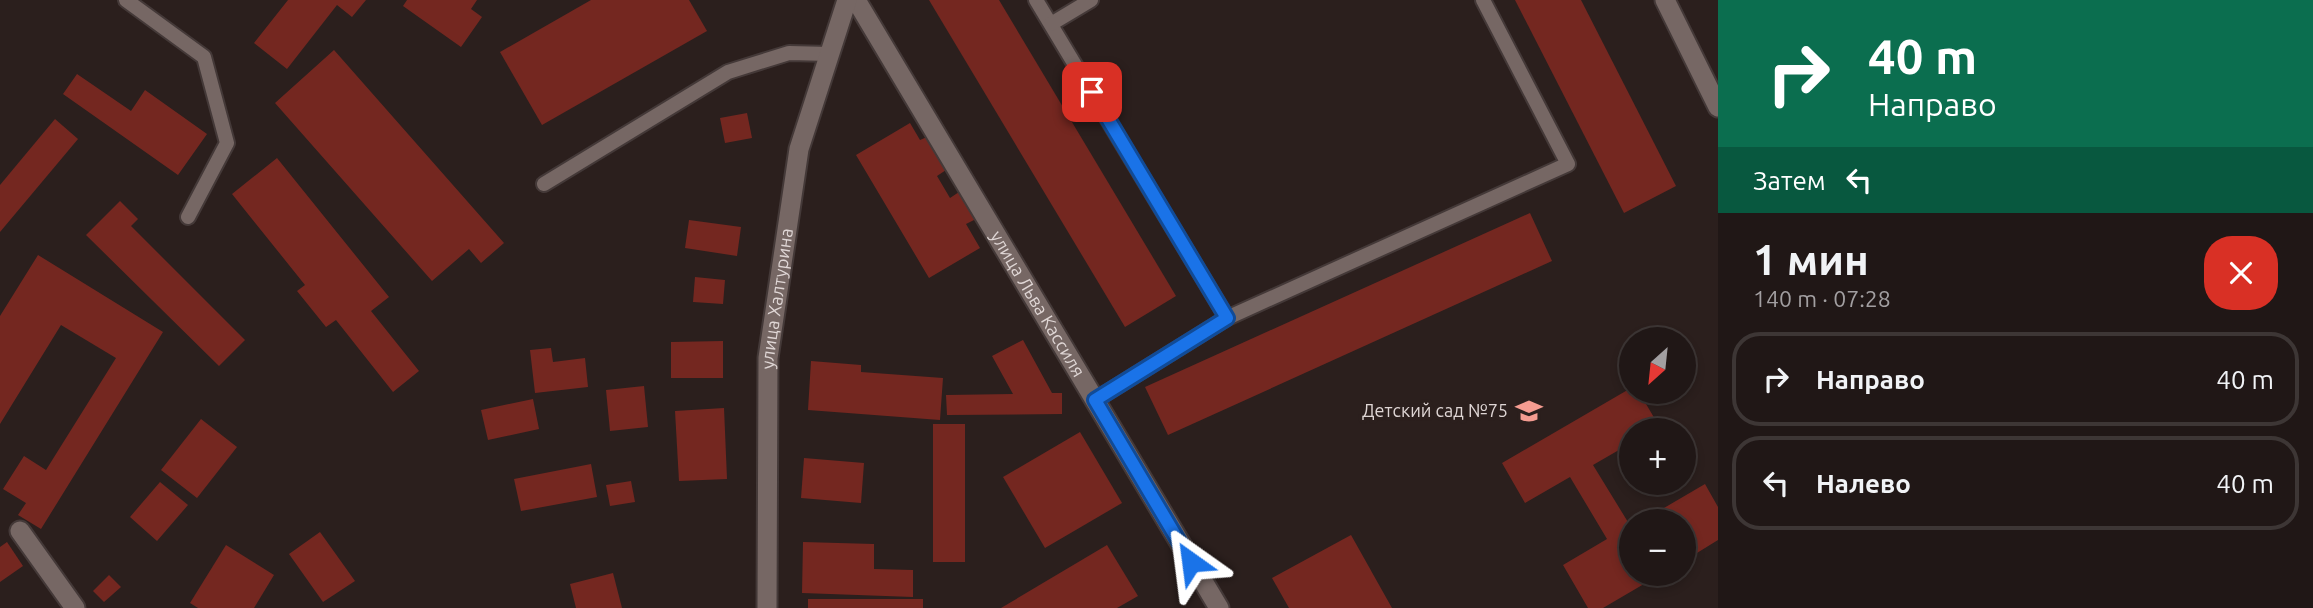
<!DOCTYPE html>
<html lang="ru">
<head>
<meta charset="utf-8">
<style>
  :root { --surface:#201716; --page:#2d2423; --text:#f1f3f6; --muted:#a29fa1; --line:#3d3635 }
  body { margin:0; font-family:Ubuntu,sans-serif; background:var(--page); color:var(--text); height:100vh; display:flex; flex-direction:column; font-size:26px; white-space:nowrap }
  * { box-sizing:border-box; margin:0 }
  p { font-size:23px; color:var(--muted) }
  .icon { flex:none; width:38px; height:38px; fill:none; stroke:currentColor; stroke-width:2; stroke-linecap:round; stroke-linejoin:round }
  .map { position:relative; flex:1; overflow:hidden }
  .drawer { display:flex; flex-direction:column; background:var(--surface); width:595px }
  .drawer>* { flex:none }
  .top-card { background:#0b6e4f; color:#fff; overflow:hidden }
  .needle { width:46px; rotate:207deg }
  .tools { position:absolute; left:1619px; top:327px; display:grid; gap:14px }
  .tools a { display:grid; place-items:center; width:77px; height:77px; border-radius:50%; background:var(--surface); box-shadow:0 4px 10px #0003,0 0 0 2px var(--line); font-size:35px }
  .pin { position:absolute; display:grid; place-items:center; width:60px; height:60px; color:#fff; margin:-30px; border-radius:14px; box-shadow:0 4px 10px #0006 }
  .me { position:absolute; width:77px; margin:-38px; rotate:329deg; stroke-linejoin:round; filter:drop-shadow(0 0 5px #0008) }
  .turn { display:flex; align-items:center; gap:24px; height:147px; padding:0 35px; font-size:32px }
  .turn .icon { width:91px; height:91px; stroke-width:2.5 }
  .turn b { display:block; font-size:49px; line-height:60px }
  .then { display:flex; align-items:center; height:66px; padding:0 35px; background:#0003; gap:14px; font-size:26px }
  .round { display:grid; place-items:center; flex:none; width:74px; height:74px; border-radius:28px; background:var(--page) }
  .head { display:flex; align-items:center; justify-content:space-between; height:119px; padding:0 35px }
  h1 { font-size:42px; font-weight:600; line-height:52px }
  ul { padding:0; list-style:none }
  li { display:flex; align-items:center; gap:21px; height:94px; margin:0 14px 10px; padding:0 21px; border:4px solid var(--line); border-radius:28px }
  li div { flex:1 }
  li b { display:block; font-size:26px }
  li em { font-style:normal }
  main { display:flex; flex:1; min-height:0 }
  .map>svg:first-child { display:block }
  .building { fill:#742720 }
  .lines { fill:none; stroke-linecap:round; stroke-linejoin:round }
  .service-casing { stroke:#443938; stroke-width:18 }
  .minor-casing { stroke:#443938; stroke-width:23 }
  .secondary-casing { stroke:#443938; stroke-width:23 }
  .service { stroke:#766764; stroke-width:14 }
  .minor { stroke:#766764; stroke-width:19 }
  .secondary { stroke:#766764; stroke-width:19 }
  .route-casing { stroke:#114b97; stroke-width:18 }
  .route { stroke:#1a73e8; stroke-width:12 }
  .labels { text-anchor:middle; stroke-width:7; stroke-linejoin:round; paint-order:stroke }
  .street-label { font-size:18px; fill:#dfd6d5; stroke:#2b1f1d }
  .poi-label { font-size:18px; fill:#dfd6d5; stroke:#2b1f1d; text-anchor:end }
</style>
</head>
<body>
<main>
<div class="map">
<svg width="1718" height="608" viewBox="0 0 1718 608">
  <rect width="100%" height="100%" fill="#2b1f1d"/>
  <g class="building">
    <polygon points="288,0 366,0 352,17 337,5 287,69 254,43"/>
    <polygon points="407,0 477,0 471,9 482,17 461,47 403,6"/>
    <polygon points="591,0 689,0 707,31 542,125 500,52"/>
    <polygon points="929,0 999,0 1176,296 1125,327"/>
    <polygon points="1515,0 1581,0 1676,186 1624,213"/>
    <polygon points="334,50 504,243 481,263 469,249 432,281 275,103"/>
    <polygon points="77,74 131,111 145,90 207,134 178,175 63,94"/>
    <polygon points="747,113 752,138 725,143 720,118"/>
    <polygon points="55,119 78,139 0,232 0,185"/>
    <polygon points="910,123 920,140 927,137 946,170 937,176 950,198 959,192 976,219 966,224 980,248 929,278 856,155"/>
    <polygon points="277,158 389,297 371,311 419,371 393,392 336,320 326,327 297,291 305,285 232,194"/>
    <polygon points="120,201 138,219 131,226 245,340 219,366 86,235"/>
    <polygon points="1530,213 1552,261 1168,435 1145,387"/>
    <polygon points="689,220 741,227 737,256 685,248"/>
    <polygon points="38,255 163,332 41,529 18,515 26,503 3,489 24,456 46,470 116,358 61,325 0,424 0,316"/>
    <polygon points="695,277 725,280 723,304 693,302"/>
    <polygon points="1023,340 1052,393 1062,393 1062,414 947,415 946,395 1013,394 992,356"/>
    <polygon points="723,341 723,378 671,378 671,342"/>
    <polygon points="551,348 553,362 585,358 588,387 535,393 530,350"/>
    <polygon points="811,361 861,365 861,372 943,378 940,420 808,410"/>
    <polygon points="644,386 648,427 610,431 606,390"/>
    <polygon points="1631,388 1631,392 1639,392 1659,426 1652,430 1631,430 1631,443 1593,465 1631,527 1631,574 1661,574 1603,608 1588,608 1563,565 1607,539 1570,477 1525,503 1502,463"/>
    <polygon points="533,399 539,429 488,440 481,410"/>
    <polygon points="724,408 727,479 679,481 675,411"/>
    <polygon points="201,419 237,447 197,498 161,470"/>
    <rect x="933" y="424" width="32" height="138"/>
    <polygon points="1080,432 1122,503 1045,548 1003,477"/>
    <polygon points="804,458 864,463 861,503 801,498"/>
    <polygon points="591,464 597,497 521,511 514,479"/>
    <polygon points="631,481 635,502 610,506 606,485"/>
    <polygon points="160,482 188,505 157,541 130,517"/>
    <polygon points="1705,484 1718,507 1718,540 1684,561 1684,522 1640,522"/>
    <polygon points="320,532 355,581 323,602 289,554"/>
    <polygon points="1351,535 1392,608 1289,608 1272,578"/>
    <polygon points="7,542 23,566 0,582 0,547"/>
    <polygon points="803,542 874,544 874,569 913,570 913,597 802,593"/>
    <polygon points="226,545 274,575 254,608 198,608 190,603"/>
    <polygon points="1107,545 1138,596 1117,608 1001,608"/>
    <polygon points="613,573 622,608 576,608 570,584"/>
    <polygon points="109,575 121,587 104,602 93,591"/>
    <rect x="808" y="599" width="115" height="9"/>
  </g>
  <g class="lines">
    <defs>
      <g id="service">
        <polyline points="126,0 204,57 227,143 188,217"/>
        <polyline points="1036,0 1227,318 1095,400"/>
        <polyline points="1051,24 1091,0"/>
        <polyline points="544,184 728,72 789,53 830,54"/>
        <polyline points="1227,318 1568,164 1483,0"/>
      </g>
      <g id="minor">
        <path id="s1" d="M 856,0 L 1219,608"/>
        <polyline points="20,531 75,608"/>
        <path id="s2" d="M 767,608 L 768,358 L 799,149 L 847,0"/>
      </g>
      <polyline id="secondary" points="1665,0 1718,107"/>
    </defs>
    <use href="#service" class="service-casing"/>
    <use href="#minor" class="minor-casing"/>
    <use href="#secondary" class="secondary-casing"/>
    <use href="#service" class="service"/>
    <use href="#minor" class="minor"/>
    <use href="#secondary" class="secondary"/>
  </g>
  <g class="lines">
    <defs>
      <polyline id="route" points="1092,92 1227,318 1095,400 1191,562"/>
    </defs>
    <use href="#route" class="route-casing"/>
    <use href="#route" class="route"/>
  </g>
  <defs>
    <symbol id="school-bare" viewBox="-9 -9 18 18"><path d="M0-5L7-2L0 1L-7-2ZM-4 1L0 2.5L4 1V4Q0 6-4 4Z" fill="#f59c91" stroke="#2b1f1d" stroke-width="2.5" paint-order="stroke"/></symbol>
  </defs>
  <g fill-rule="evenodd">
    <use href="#school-bare" x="1510" y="392" width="38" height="38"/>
  </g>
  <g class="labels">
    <g class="street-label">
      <text dy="6" stroke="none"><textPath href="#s2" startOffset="310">улица Халтурина</textPath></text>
      <text dy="6" stroke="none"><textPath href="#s1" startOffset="354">улица Льва Кассиля</textPath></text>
    </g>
    <g class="poi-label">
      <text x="1508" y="417">Детский сад №75</text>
    </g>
  </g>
</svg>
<div class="tools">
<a><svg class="needle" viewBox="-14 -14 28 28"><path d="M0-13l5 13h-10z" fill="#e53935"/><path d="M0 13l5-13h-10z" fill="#a29fa1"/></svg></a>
<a>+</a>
<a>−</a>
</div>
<div class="pin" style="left:1092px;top:92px;background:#d93025"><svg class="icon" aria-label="arrive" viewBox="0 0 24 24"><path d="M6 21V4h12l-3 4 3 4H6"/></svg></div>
<svg class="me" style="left:1191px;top:562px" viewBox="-20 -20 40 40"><path d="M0-17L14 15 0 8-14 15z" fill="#1a73e8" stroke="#fff" stroke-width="4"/></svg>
</div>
<section class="drawer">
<div class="top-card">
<div class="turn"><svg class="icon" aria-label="right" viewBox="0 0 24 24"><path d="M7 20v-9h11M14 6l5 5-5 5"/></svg><div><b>40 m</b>Направо</div></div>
<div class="then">Затем<svg class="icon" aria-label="left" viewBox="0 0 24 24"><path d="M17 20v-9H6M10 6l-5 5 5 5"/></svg></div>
</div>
<div class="head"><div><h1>1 мин</h1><p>140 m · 07:28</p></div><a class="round" style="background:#d93025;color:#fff"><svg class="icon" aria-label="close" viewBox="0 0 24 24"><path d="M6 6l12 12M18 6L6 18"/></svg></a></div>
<ul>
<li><svg class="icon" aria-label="right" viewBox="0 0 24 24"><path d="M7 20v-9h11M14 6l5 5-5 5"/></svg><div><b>Направо</b></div><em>40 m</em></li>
<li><svg class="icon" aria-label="left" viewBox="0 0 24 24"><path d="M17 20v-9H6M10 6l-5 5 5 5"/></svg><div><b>Налево</b></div><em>40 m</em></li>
</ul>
</section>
</main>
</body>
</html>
